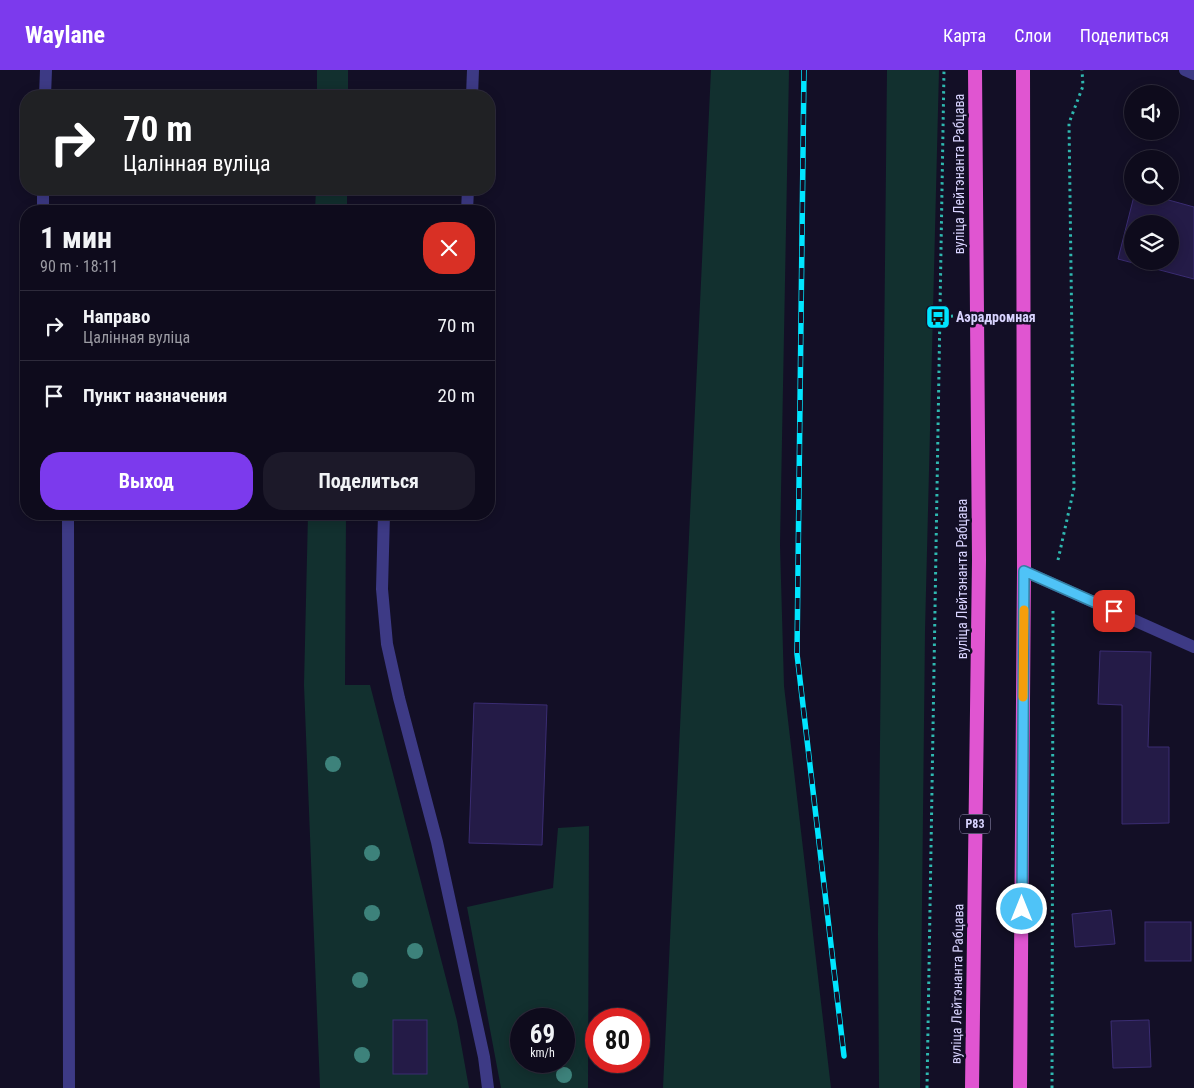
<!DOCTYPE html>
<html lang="ru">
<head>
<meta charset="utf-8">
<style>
  :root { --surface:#0e0b1c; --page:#1c1929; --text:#f1f3f6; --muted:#9b9ba3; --line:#2e2b3b; --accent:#7c3aed }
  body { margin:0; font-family:"Roboto Condensed",sans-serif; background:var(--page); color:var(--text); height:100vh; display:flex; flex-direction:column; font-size:19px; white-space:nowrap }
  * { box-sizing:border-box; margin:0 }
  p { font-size:16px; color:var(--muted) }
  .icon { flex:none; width:28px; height:28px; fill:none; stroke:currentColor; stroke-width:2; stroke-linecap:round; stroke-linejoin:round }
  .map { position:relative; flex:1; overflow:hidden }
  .sheet { position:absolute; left:20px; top:135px; width:475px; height:315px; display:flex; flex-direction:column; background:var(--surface); border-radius:20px; box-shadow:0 2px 12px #0003,0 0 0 1px var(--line) }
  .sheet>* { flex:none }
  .banner { position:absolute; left:20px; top:20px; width:475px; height:105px; border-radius:20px; box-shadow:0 2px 12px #0003,0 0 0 1px var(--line); background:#202124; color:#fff; overflow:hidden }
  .buttons { position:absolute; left:1124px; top:15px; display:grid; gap:10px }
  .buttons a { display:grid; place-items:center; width:55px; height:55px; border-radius:50%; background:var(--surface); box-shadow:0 2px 12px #0003,0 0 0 1px var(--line); font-size:25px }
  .speed { position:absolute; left:510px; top:938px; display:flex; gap:10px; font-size:25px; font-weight:700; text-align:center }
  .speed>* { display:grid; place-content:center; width:65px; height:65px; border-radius:50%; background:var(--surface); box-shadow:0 2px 12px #0003,0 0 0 1px var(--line); line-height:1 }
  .speed small { font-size:12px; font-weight:400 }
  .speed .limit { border:8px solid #d22; background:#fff; color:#111 }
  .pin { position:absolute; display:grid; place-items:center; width:42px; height:42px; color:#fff; margin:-21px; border-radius:10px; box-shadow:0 2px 8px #0006 }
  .me { position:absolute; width:55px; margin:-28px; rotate:0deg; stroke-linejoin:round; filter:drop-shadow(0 0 4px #0008) }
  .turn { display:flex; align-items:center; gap:18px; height:105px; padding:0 20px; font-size:22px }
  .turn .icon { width:65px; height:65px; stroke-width:2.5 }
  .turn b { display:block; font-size:35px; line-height:42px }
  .round { display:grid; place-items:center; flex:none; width:52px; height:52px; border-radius:20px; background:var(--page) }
  .summary { display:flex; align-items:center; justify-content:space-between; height:85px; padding:0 20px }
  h1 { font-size:30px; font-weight:700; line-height:38px }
  .primary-button { display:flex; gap:10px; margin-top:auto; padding:10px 20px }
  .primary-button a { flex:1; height:58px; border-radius:20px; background:var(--accent); color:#fff; font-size:20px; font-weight:700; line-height:58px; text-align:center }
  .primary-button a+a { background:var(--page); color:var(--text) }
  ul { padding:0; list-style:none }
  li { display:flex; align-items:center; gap:15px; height:70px; padding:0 20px; border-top:1px solid var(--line) }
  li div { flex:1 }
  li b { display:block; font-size:19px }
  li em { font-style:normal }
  header { display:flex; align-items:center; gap:30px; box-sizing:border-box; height:70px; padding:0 25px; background:var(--accent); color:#fff }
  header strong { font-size:24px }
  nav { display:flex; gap:28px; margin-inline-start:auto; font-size:18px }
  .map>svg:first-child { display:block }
  .green { fill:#12302f; fill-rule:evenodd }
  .building { fill:#241b47; stroke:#3b2d73; fill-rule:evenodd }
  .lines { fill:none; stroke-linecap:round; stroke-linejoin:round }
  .path { stroke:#2fb8b0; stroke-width:3; stroke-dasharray:2.5 4; stroke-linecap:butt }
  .service { stroke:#3d3a85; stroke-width:12 }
  .minor { stroke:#3d3a85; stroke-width:12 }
  .trunk { stroke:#e055d1; stroke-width:14 }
  .rail-casing { stroke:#00e5ff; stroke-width:5.5 }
  .rail { stroke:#130f26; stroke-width:4; stroke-dasharray:11; stroke-linecap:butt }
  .tree { fill:#3d827b }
  .route-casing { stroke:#337fa1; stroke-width:12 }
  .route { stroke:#4fc3f7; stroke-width:9 }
  .slow { stroke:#f59e0b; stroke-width:9 }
  .labels { text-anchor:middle; stroke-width:5; stroke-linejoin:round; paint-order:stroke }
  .shield { fill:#130f26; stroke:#9e99be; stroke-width:1 }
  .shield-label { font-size:12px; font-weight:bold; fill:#d9d4ff }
  .street-label { font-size:14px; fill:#d9d4ff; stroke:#130f26 }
  .poi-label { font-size:14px; font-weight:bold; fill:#d9d4ff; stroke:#130f26; text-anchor:start }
</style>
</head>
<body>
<header>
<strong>Waylane</strong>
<nav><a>Карта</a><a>Слои</a><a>Поделиться</a></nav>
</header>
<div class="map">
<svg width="1194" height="1018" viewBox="0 0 1194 1018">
  <rect width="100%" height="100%" fill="#130f26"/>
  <g class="green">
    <rect x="317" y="0" width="31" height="26"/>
    <polygon points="711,0 789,0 780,475 784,616 831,1018 663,1018"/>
    <polygon points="887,0 939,0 925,561 920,1018 879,1018 878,864"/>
    <polygon points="316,119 347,119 347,141 315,141"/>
    <polygon points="308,444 346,444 345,615 370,615 457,951 469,1018 320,1018 304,615"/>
    <path d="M 589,756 L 588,1018 L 501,1018 L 467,837 L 553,818 L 558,758 ZM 521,949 L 564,949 L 564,991 L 521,991 Z"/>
  </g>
  <g class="building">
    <path d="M 1134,126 L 1154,126 L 1194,137 L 1194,209 L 1118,189 ZM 1132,154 L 1170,154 L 1170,191 L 1132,191 Z"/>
    <polygon points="1100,581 1151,582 1148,677 1169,677 1169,753 1122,754 1122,635 1098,634"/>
    <polygon points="474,633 547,635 542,775 469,773"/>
    <polygon points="1111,840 1115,874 1075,877 1072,844"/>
    <rect x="1145" y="852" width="46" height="39"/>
    <rect x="393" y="950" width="34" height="54"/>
    <polygon points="1149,950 1151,997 1113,998 1111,951"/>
  </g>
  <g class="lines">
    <g class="path">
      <polyline points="938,247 953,246"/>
      <polyline points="1058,490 1074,418 1069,53 1083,16 1082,0"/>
      <polyline points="927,1018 944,0"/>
      <polyline points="1052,1018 1053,538"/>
    </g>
    <g class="service">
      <polyline points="45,26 46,0"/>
      <polyline points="472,26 473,0"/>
      <polyline points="43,141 43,119"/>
      <polyline points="467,141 468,119"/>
      <polyline points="68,444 69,1018"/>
      <polyline points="384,444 382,519 387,574 399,628 437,772 484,987 488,1018"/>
    </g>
    <g class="minor">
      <polyline points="1185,0 1194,4"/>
      <polyline points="1024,501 1194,577"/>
    </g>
    <g class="trunk">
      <polyline points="972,1018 979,490 975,0"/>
      <polyline points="1020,1018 1024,501 1023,0"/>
    </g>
    <defs>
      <polyline id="rail" points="804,0 797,584 844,986"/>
    </defs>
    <use href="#rail" class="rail-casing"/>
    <use href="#rail" class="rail"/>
  </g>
  <g class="tree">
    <circle cx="333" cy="694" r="8"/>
    <circle cx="372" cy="783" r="8"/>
    <circle cx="372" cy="843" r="8"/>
    <circle cx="415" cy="881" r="8"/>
    <circle cx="360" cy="910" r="8"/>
    <circle cx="362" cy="985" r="8"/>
    <circle cx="564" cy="1005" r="8"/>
  </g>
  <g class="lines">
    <defs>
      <polyline id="route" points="1022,839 1024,501 1114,541"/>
    </defs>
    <use href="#route" class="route-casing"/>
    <use href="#route" class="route"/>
    <polyline class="slow" points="1023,627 1024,540"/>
  </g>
  <defs>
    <symbol id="bus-square" viewBox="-11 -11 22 22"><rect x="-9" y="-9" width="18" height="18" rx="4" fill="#00e5ff" stroke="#130f26"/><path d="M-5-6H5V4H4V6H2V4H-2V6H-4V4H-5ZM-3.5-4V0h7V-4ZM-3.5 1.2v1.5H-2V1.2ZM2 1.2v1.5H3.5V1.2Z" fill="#111"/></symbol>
  </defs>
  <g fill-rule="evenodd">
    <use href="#bus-square" x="924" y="233" width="28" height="28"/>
  </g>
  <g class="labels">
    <rect class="shield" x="960" y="744.5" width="30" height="19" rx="4"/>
    <g class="shield-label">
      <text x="975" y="758">Р83</text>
    </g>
    <g class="street-label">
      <text transform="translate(959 104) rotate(-90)" y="5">вуліца Лейтэнанта Рабцава</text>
      <text transform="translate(962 509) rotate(-90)" y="5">вуліца Лейтэнанта Рабцава</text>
      <text transform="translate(957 914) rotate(-89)" y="5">вуліца Лейтэнанта Рабцава</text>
    </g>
    <g class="poi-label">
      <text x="956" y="252">Аэрадромная</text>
    </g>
  </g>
</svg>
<div class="buttons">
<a><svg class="icon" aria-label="sound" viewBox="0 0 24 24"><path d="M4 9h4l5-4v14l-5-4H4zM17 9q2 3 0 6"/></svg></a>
<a><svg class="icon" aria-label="search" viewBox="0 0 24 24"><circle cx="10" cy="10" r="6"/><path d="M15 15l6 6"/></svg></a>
<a><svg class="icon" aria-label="layers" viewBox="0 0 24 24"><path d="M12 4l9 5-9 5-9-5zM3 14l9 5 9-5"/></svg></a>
</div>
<div class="speed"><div>69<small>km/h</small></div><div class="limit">80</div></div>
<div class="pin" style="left:1114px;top:541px;background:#d93025"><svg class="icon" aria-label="arrive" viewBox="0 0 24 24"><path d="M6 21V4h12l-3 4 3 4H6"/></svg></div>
<svg class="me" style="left:1022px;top:839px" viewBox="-20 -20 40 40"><circle r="17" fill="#4fc3f7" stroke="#fff" stroke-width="3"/><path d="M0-11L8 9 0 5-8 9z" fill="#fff"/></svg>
<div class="banner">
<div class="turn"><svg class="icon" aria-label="right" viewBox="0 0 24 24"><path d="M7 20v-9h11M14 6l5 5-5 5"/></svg><div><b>70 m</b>Цалінная вуліца</div></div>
</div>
<section class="sheet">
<div class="summary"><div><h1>1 мин</h1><p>90 m · 18:11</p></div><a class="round" style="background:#d93025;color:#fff"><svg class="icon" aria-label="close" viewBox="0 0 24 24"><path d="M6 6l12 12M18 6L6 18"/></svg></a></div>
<ul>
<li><svg class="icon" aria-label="right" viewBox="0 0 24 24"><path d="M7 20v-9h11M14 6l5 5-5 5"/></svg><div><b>Направо</b><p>Цалінная вуліца</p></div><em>70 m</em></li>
<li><svg class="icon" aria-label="arrive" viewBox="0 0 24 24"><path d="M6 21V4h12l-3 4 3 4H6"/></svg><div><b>Пункт назначения</b></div><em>20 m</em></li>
</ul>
<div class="primary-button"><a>Выход</a><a>Поделиться</a></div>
</section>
</div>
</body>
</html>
